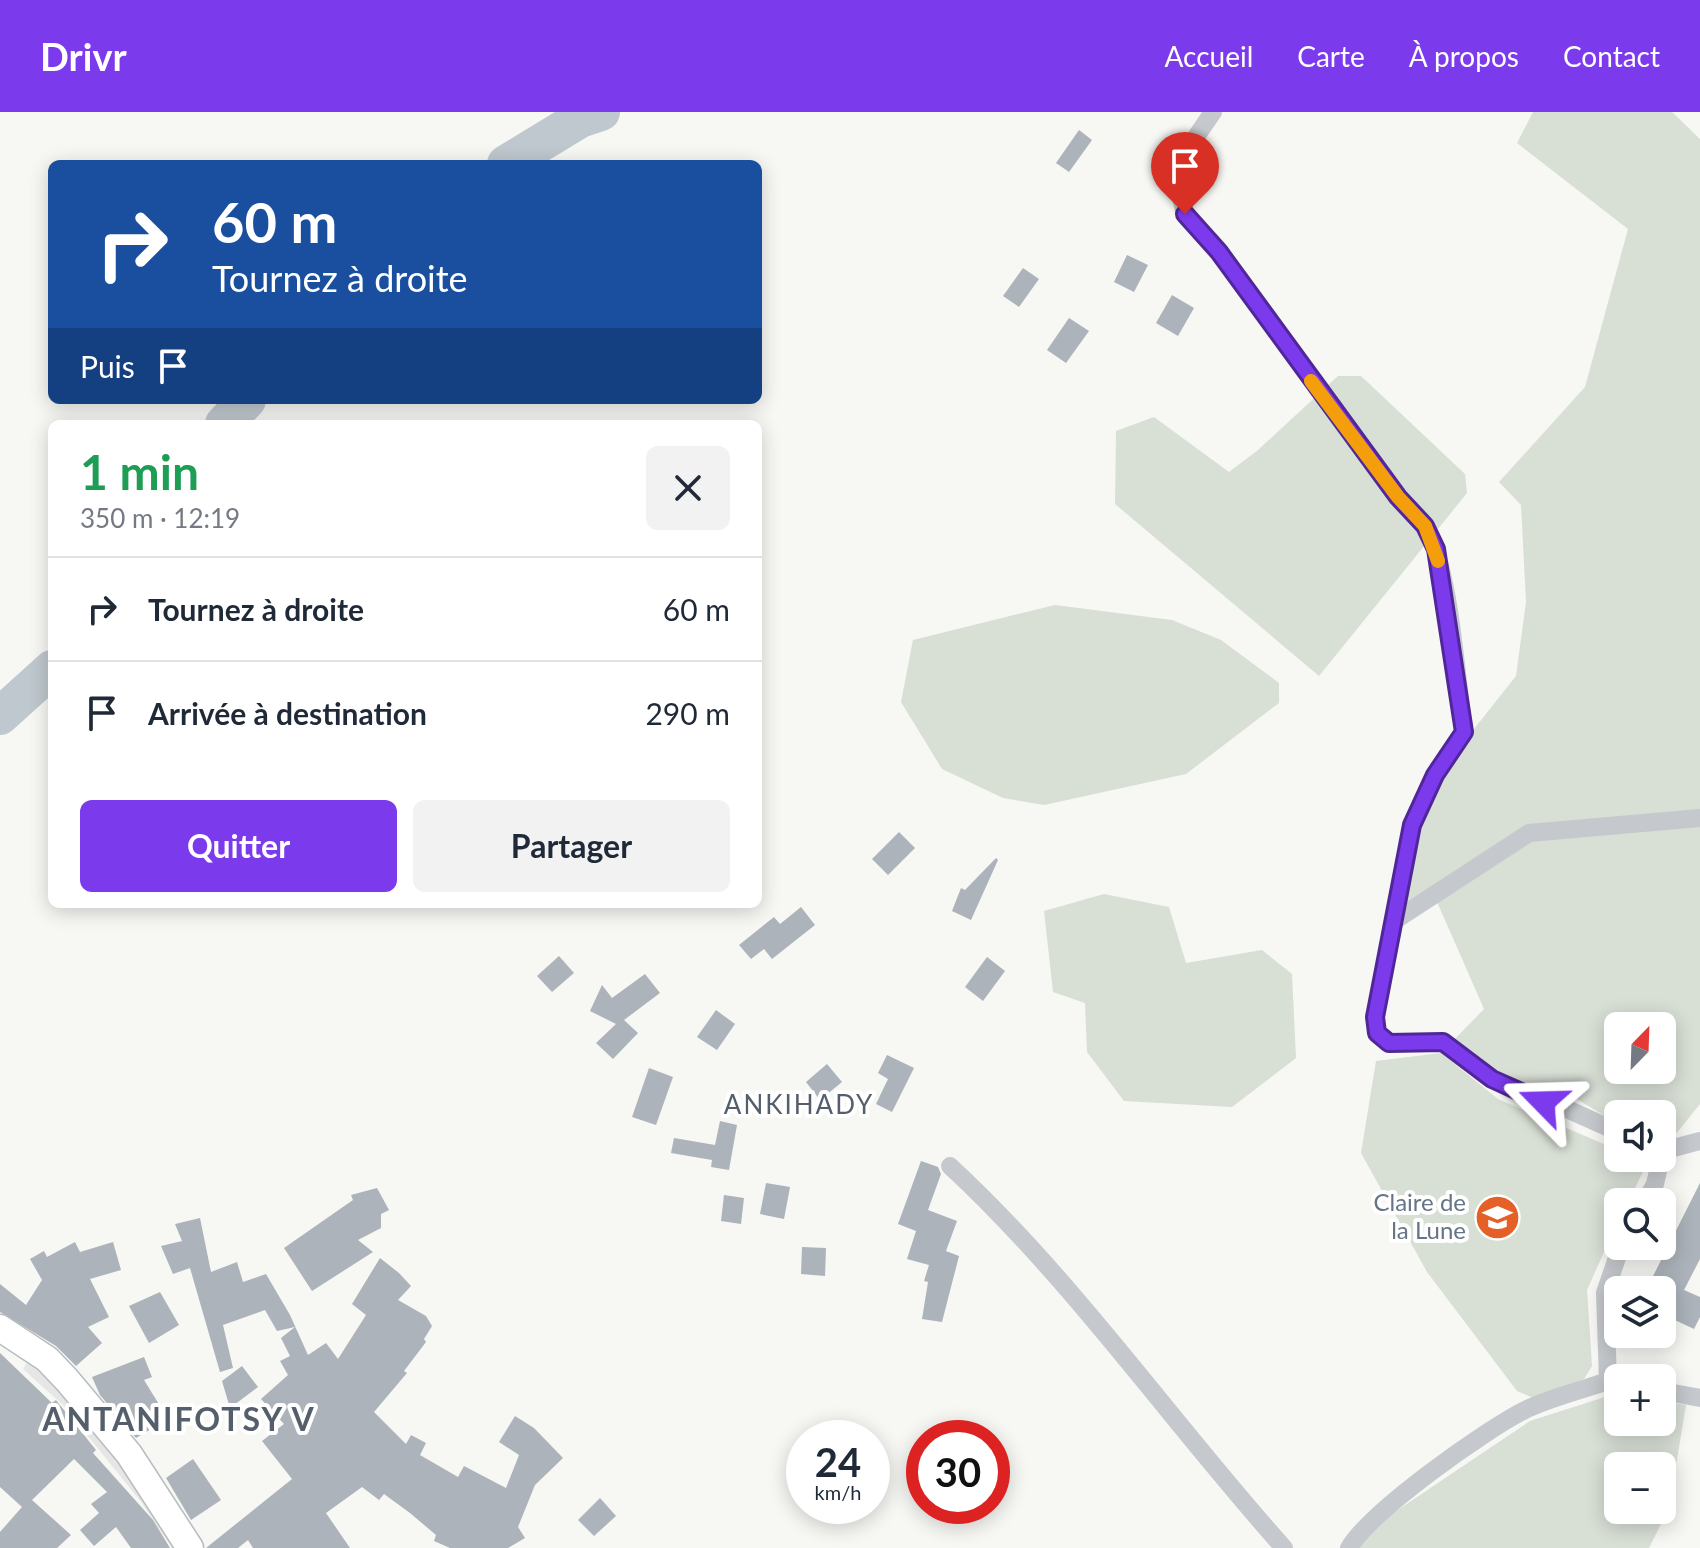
<!DOCTYPE html>
<html lang="fr">
<head>
<meta charset="utf-8">
<style>
  :root { --surface:#fff; --page:#f2f2f3; --text:#1f2937; --muted:#747a83; --line:#e0e1e3; --accent:#7c3aed }
  body { margin:0; font-family:Lato,sans-serif; background:var(--page); color:var(--text); height:100vh; display:flex; flex-direction:column; font-size:30px; white-space:nowrap }
  * { box-sizing:border-box; margin:0 }
  p { font-size:26px; color:var(--muted) }
  .icon { flex:none; width:44px; height:44px; fill:none; stroke:currentColor; stroke-width:2; stroke-linecap:round; stroke-linejoin:round }
  .map { position:relative; flex:1; overflow:hidden }
  .details { position:absolute; left:48px; top:308px; width:714px; height:488px; display:flex; flex-direction:column; background:var(--surface); border-radius:12px; box-shadow:0 4px 20px #0003 }
  .details>* { flex:none }
  .guide { position:absolute; left:48px; top:48px; width:714px; height:244px; border-radius:12px; box-shadow:0 4px 20px #0003; background:#1a4fa0; color:#fff; overflow:hidden }
  .needle { width:52px; rotate:23deg }
  .fabs { position:absolute; left:1604px; top:900px; display:grid; gap:16px }
  .fabs a { display:grid; place-items:center; width:72px; height:72px; border-radius:12px; background:var(--surface); box-shadow:0 4px 20px #0003; font-size:40px }
  .speed { position:absolute; left:786px; top:1308px; display:flex; gap:16px; font-size:40px; font-weight:700; text-align:center }
  .speed>* { display:grid; place-content:center; width:104px; height:104px; border-radius:50%; background:var(--surface); box-shadow:0 4px 20px #0003; line-height:1 }
  .speed small { font-size:20px; font-weight:400 }
  .speed .limit { border:12px solid #d22; background:#fff; color:#111 }
  .pin { position:absolute; display:grid; place-items:center; width:68px; height:68px; color:#fff; margin:-82px -34px; border-radius:50% 50% 50% 0; rotate:-45deg; box-shadow:0 0 8px #0007 }
  .pin .icon { rotate:45deg }
  .me { position:absolute; width:88px; margin:-44px; rotate:292deg; stroke-linejoin:round; filter:drop-shadow(0 0 6px #0008) }
  .turn { display:flex; align-items:center; gap:28px; height:168px; padding:0 32px; font-size:36px }
  .turn .icon { width:104px; height:104px; stroke-width:2.5 }
  .turn b { display:block; font-size:56px; line-height:68px }
  .then { display:flex; align-items:center; height:76px; padding:0 32px; background:#0003; gap:16px; font-size:30px }
  .round { display:grid; place-items:center; flex:none; width:84px; height:84px; border-radius:12px; background:var(--page) }
  .headline { display:flex; align-items:center; justify-content:space-between; height:136px; padding:0 32px }
  h1 { font-size:48px; font-weight:700; line-height:60px; color:#1e9e55 }
  .primary-button { display:flex; gap:16px; margin-top:auto; padding:16px 32px }
  .primary-button a { flex:1; height:92px; border-radius:12px; background:var(--accent); color:#fff; font-size:32px; font-weight:700; line-height:92px; text-align:center }
  .primary-button a+a { background:var(--page); color:var(--text) }
  ul { padding:0; list-style:none }
  li { display:flex; align-items:center; gap:24px; height:104px; padding:0 32px; border-top:2px solid var(--line) }
  li div { flex:1 }
  li b { display:block; font-size:30px }
  li em { font-style:normal }
  header { display:flex; align-items:center; gap:48px; box-sizing:border-box; height:112px; padding:0 40px; background:var(--accent); color:#fff }
  header strong { font-size:38px }
  nav { display:flex; gap:44px; margin-inline-start:auto; font-size:28px }
  .map>svg:first-child { display:block }
  .built { fill:#e5e6e5 }
  .green { fill:#d8dfd5; fill-rule:evenodd }
  .lines { fill:none; stroke-linecap:round; stroke-linejoin:round }
  .river { stroke:#bfc8ce; stroke-width:38 }
  .building { fill:#acb3ba }
  .secondary-casing { stroke:#b7bcc1; stroke-width:29 }
  .street { stroke:#c5c8cc; stroke-width:18 }
  .secondary { stroke:#fff; stroke-width:26 }
  .route-casing { stroke:#51269a; stroke-width:20 }
  .route { stroke:#7c3aed; stroke-width:14 }
  .slow { stroke:#f59e0b; stroke-width:14 }
  .labels { text-anchor:middle; stroke-width:8; stroke-linejoin:round; paint-order:stroke }
  .poi-label { font-size:24px; fill:#667586; stroke:#fff; text-anchor:end }
  .neighbourhood-label { font-size:26px; letter-spacing:2px; fill:#545f6b; stroke:#fff }
  .district-label { font-size:32px; font-weight:bold; letter-spacing:2px; fill:#545f6b; stroke:#fff }
</style>
</head>
<body>
<header>
<strong>Drivr</strong>
<nav><a>Accueil</a><a>Carte</a><a>À propos</a><a>Contact</a></nav>
</header>
<div class="map">
<svg width="1700" height="1436" viewBox="0 0 1700 1436">
  <rect width="100%" height="100%" fill="#f7f7f4"/>
  <polygon class="built" points="33,1241 187,1436 172,1436 142,1391 63,1293 23,1257"/>
  <g class="green">
    <path d="M 1533,0 L 1672,0 L 1700,27 L 1700,992 L 1671,1028 L 1662,1025 L 1662,1002 L 1618,1002 L 1618,1012 L 1577,987 L 1516,972 L 1453,929 L 1484,897 L 1434,783 L 1397,801 L 1424,694 L 1455,641 L 1516,564 L 1526,490 L 1521,393 L 1499,370 L 1585,275 L 1628,117 L 1517,31 ZM 1618,914 L 1662,914 L 1662,958 L 1618,958 Z"/>
    <polygon points="1338,264 1361,264 1465,362 1467,381 1319,564 1115,392 1116,319 1154,305 1229,360 1258,338"/>
    <polygon points="1055,493 1172,508 1221,528 1279,571 1279,591 1186,662 1044,693 1003,686 942,657 901,590 913,528"/>
    <polygon points="1104,782 1169,795 1186,851 1262,838 1292,862 1296,946 1232,995 1124,989 1087,940 1085,891 1053,880 1044,799"/>
    <polygon points="1441,941 1498,987 1618,1038 1618,1046 1638,1046 1644,1058 1628,1090 1618,1090 1618,1109 1587,1178 1592,1254 1584,1267 1536,1287 1517,1279 1427,1160 1361,1041 1376,949"/>
    <path d="M 1608,1284 L 1618,1285 L 1618,1310 L 1662,1310 L 1662,1289 L 1686,1293 L 1669,1396 L 1649,1436 L 1354,1436 L 1365,1420 L 1530,1309 ZM 1618,1354 L 1662,1354 L 1662,1398 L 1618,1398 Z"/>
  </g>
  <g class="lines">
    <g class="river">
      <polyline points="506,52 580,7 601,0"/>
      <polyline points="224,312 247,288"/>
      <polyline points="0,604 52,557"/>
    </g>
  </g>
  <g class="building">
    <polygon points="1079,18 1092,28 1069,60 1056,51"/>
    <polygon points="1127,143 1148,153 1134,180 1114,170"/>
    <polygon points="1023,156 1039,167 1019,195 1003,184"/>
    <polygon points="1172,183 1194,196 1178,224 1156,211"/>
    <polygon points="1069,206 1089,219 1066,251 1047,238"/>
    <polygon points="899,720 915,736 888,763 872,747"/>
    <polygon points="996,746 998,748 971,808 952,799 961,776 965,778"/>
    <polygon points="801,795 815,813 772,847 764,837 751,847 739,833 774,805 780,812"/>
    <polygon points="559,844 574,861 552,880 537,864"/>
    <polygon points="987,845 1005,859 983,889 965,875"/>
    <polygon points="645,862 660,881 624,908 638,921 613,947 596,931 616,912 590,899 602,873 612,886"/>
    <polygon points="716,898 735,912 717,938 697,925"/>
    <polygon points="887,943 914,956 892,1000 876,992 888,967 878,961"/>
    <polygon points="827,952 842,970 820,988 806,970"/>
    <polygon points="649,956 673,965 656,1013 632,1005"/>
    <polygon points="720,1009 737,1013 729,1058 711,1055 712,1048 671,1041 674,1026 715,1033"/>
    <polygon points="921,1049 938,1055 941,1062 928,1098 957,1109 946,1139 959,1144 942,1210 922,1207 928,1170 924,1169 929,1153 907,1147 916,1119 898,1112"/>
    <polygon points="766,1071 790,1075 784,1107 760,1102"/>
    <polygon points="1700,1071 1700,1147 1684,1178 1700,1185 1700,1205 1694,1217 1662,1202 1662,1178 1646,1178"/>
    <polygon points="377,1076 389,1098 381,1102 381,1116 358,1128 373,1140 312,1179 284,1136 353,1088 351,1083"/>
    <polygon points="724,1083 744,1086 741,1112 721,1109"/>
    <polygon points="200,1106 211,1160 237,1150 243,1170 266,1162 290,1203 308,1243 326,1231 338,1247 366,1203 352,1192 380,1146 399,1161 411,1174 398,1188 426,1204 432,1214 424,1227 426,1230 404,1259 407,1261 374,1300 406,1332 411,1323 426,1331 420,1343 458,1365 464,1354 506,1376 519,1343 499,1330 515,1304 534,1316 563,1346 535,1373 518,1415 525,1426 508,1436 450,1436 434,1429 436,1423 410,1401 384,1382 379,1388 362,1375 326,1401 350,1436 253,1436 248,1428 238,1436 206,1436 292,1367 262,1329 284,1312 261,1287 288,1263 280,1249 290,1244 281,1226 295,1215 277,1219 265,1198 223,1213 233,1256 220,1260 190,1156 173,1162 161,1134 182,1129 175,1112"/>
    <polygon points="75,1130 80,1140 113,1130 121,1158 90,1167 109,1205 88,1215 102,1231 76,1254 56,1234 0,1200 0,1172 26,1193 42,1168 30,1147 44,1139 47,1145"/>
    <polygon points="802,1135 826,1136 825,1164 801,1162"/>
    <polygon points="160,1180 179,1213 149,1231 129,1194"/>
    <polygon points="0,1241 52,1291 56,1288 96,1338 93,1341 153,1408 170,1436 131,1436 116,1415 94,1434 80,1418 99,1401 91,1392 107,1380 74,1347 32,1388 71,1423 57,1436 0,1436 0,1420 22,1395 0,1375"/>
    <polygon points="144,1245 152,1265 144,1268 168,1307 136,1326 100,1283 92,1265"/>
    <polygon points="242,1254 258,1275 230,1296 222,1269"/>
    <polygon points="193,1347 221,1388 191,1408 166,1366"/>
    <polygon points="600,1386 616,1404 594,1424 578,1408"/>
  </g>
  <g class="lines">
    <defs>
      <polyline id="secondary" points="0,1216 47,1247 67,1268 129,1342 190,1436"/>
    </defs>
    <use href="#secondary" class="secondary-casing"/>
    <g class="street">
      <path d="M 1213,0 L 1174,57 L 1185,102 L 1219,140 L 1398,385 C 1407,395 1421,405 1427,417 C 1451,465 1456,565 1464,620 L 1435,663 L 1412,713 L 1375,905 L 1377,921 L 1389,931 L 1443,930 L 1492,967 L 1520,982 L 1567,997 L 1618,1020"/>
      <polyline points="1394,809 1529,721 1700,706"/>
      <polyline points="1662,1039 1700,1029"/>
      <path d="M 950,1054 C 1074,1169 1172,1311 1284,1436"/>
      <polyline points="1645,1090 1655,1072 1661,1046"/>
      <polyline points="1608,1269 1605,1181 1621,1134"/>
      <polyline points="1662,1279 1700,1286"/>
      <path d="M 1349,1436 C 1371,1399 1486,1317 1527,1297 C 1552,1285 1582,1278 1608,1269 L 1618,1271"/>
    </g>
    <use href="#secondary" class="secondary"/>
  </g>
  <g class="lines">
    <defs>
      <polyline id="route" points="1185,102 1219,140 1398,385 1425,414 1436,437 1464,620 1435,663 1412,713 1375,905 1377,921 1389,931 1443,930 1492,967 1543,990"/>
    </defs>
    <use href="#route" class="route-casing"/>
    <use href="#route" class="route"/>
    <polyline class="slow" points="1311,269 1398,385 1425,414 1438,449"/>
  </g>
  <defs>
    <symbol id="school-disc" viewBox="-11 -11 22 22"><circle r="9.5" fill="#e56026" stroke="#fff"/><path d="M0-5L7-2L0 1L-7-2ZM-4 1L0 2.5L4 1V4Q0 6-4 4Z" fill="#fff"/></symbol>
  </defs>
  <g fill-rule="evenodd">
    <use href="#school-disc" x="1472" y="1080" width="51" height="51"/>
  </g>
  <g class="labels">
    <g class="poi-label">
      <text x="1466" y="1099">Claire de<tspan x="1466" dy="28">la Lune</tspan></text>
    </g>
    <g class="neighbourhood-label">
      <text x="799" y="1002">ANKIHADY</text>
    </g>
    <g class="district-label">
      <text x="179" y="1319">ANTANIFOTSY V</text>
    </g>
  </g>
</svg>
<div class="fabs">
<a><svg class="needle" viewBox="-14 -14 28 28"><path d="M0-13l5 13h-10z" fill="#e53935"/><path d="M0 13l5-13h-10z" fill="#747a83"/></svg></a>
<a><svg class="icon" aria-label="sound" viewBox="0 0 24 24"><path d="M4 9h4l5-4v14l-5-4H4zM17 9q2 3 0 6"/></svg></a>
<a><svg class="icon" aria-label="search" viewBox="0 0 24 24"><circle cx="10" cy="10" r="6"/><path d="M15 15l6 6"/></svg></a>
<a><svg class="icon" aria-label="layers" viewBox="0 0 24 24"><path d="M12 4l9 5-9 5-9-5zM3 14l9 5 9-5"/></svg></a>
<a>+</a>
<a>−</a>
</div>
<div class="speed"><div>24<small>km/h</small></div><div class="limit">30</div></div>
<div class="pin" style="left:1185px;top:102px;background:#d93025"><svg class="icon" aria-label="arrive" viewBox="0 0 24 24"><path d="M6 21V4h12l-3 4 3 4H6"/></svg></div>
<svg class="me" style="left:1543px;top:990px" viewBox="-20 -20 40 40"><path d="M0-17L14 15 0 8-14 15z" fill="#7c3aed" stroke="#fff" stroke-width="4"/></svg>
<div class="guide">
<div class="turn"><svg class="icon" aria-label="right" viewBox="0 0 24 24"><path d="M7 20v-9h11M14 6l5 5-5 5"/></svg><div><b>60 m</b>Tournez à droite</div></div>
<div class="then">Puis<svg class="icon" aria-label="arrive" viewBox="0 0 24 24"><path d="M6 21V4h12l-3 4 3 4H6"/></svg></div>
</div>
<section class="details">
<div class="headline"><div><h1>1 min</h1><p>350 m · 12:19</p></div><a class="round"><svg class="icon" aria-label="close" viewBox="0 0 24 24"><path d="M6 6l12 12M18 6L6 18"/></svg></a></div>
<ul>
<li><svg class="icon" aria-label="right" viewBox="0 0 24 24"><path d="M7 20v-9h11M14 6l5 5-5 5"/></svg><div><b>Tournez à droite</b></div><em>60 m</em></li>
<li><svg class="icon" aria-label="arrive" viewBox="0 0 24 24"><path d="M6 21V4h12l-3 4 3 4H6"/></svg><div><b>Arrivée à destination</b></div><em>290 m</em></li>
</ul>
<div class="primary-button"><a>Quitter</a><a>Partager</a></div>
</section>
</div>
</body>
</html>
